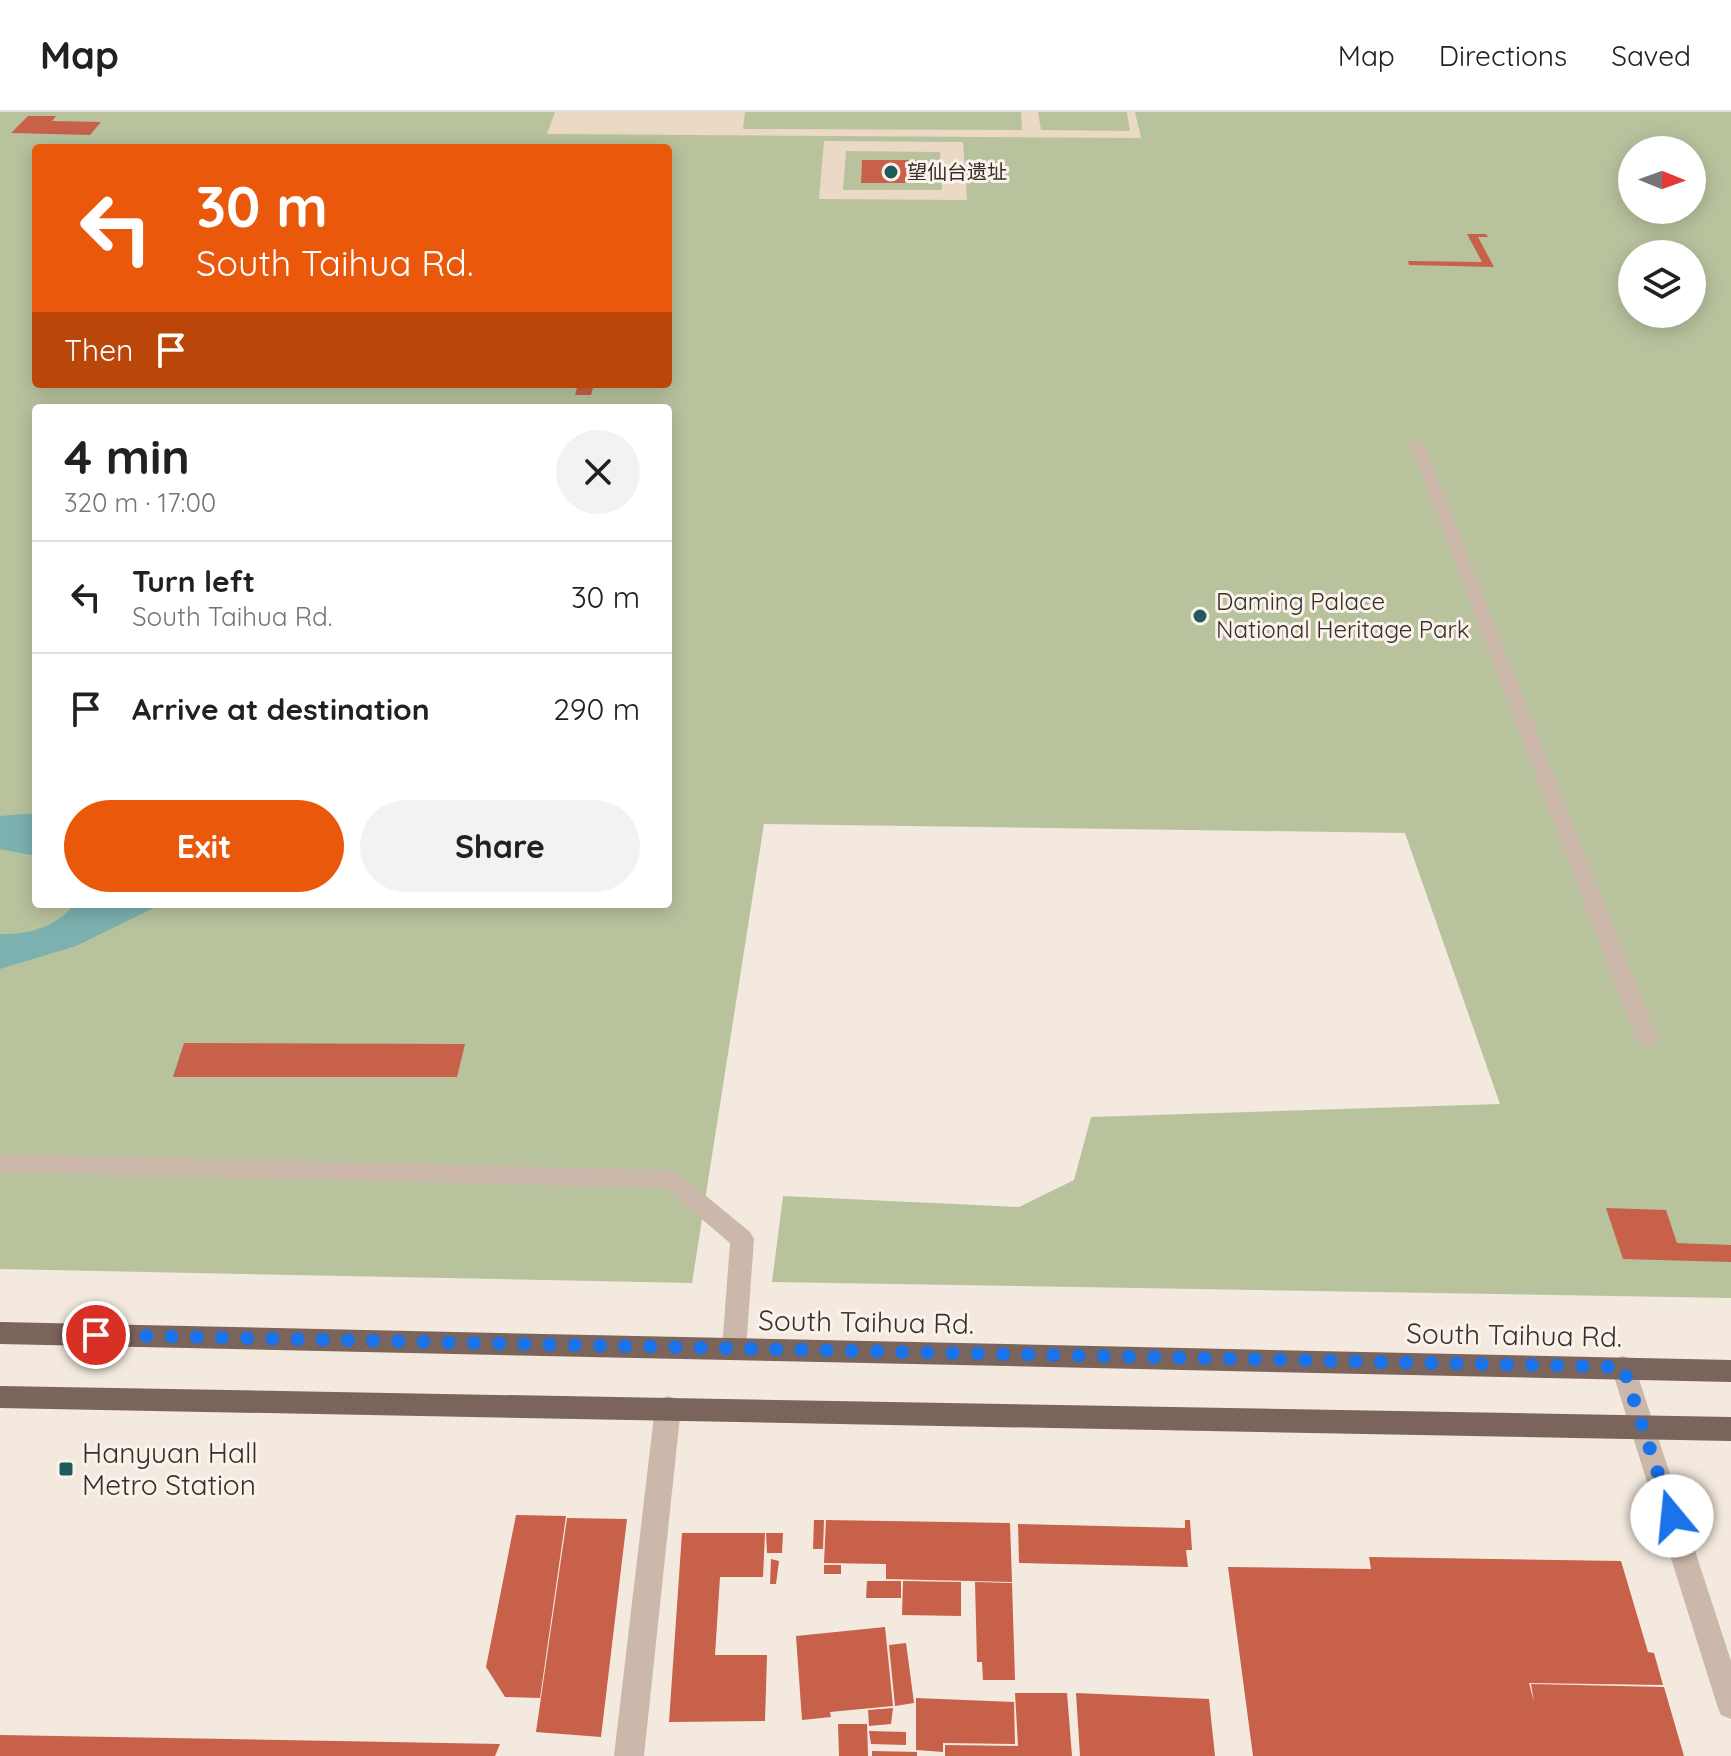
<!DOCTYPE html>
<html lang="en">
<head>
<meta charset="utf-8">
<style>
  :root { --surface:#fff; --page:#f2f2f2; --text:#202124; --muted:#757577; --line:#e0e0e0; --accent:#ea580c }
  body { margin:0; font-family:Quicksand,"Noto Sans SC",sans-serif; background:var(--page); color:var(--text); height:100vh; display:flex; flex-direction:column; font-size:30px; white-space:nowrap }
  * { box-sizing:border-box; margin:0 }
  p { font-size:26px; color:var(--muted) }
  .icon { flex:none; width:44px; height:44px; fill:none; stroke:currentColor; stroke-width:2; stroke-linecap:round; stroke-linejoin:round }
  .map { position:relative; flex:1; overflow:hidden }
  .sheet { position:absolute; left:32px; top:292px; width:640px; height:504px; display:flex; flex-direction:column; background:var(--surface); border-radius:8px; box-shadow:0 4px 20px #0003 }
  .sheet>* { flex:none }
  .guide { position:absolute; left:32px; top:32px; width:640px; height:244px; border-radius:8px; box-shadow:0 4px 20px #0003; background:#ea580c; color:#fff; overflow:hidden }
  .needle { width:52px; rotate:91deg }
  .buttons { position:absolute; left:1618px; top:24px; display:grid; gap:16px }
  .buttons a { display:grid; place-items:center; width:88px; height:88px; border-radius:50%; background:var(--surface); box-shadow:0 4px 20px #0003; font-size:40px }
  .pin { position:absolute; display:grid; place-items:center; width:68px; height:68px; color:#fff; margin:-34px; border:4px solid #fff; border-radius:50%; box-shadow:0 2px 8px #0007 }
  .me { position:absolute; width:88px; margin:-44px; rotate:343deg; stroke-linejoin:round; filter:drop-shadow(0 0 6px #0008) }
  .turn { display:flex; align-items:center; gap:28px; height:168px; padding:0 32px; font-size:36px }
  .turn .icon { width:104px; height:104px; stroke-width:2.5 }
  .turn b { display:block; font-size:56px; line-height:68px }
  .then { display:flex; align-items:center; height:76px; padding:0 32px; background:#0003; gap:16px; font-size:30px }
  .round { display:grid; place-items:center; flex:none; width:84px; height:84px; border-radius:42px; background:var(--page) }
  .head { display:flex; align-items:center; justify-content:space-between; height:136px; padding:0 32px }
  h1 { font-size:48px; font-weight:700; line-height:60px }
  .primary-button { display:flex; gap:16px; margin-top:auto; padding:16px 32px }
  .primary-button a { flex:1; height:92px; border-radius:48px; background:var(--accent); color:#fff; font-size:32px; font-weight:700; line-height:92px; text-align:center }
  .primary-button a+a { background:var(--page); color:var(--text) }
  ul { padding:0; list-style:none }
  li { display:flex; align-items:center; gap:24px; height:112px; padding:0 32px; border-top:2px solid var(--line) }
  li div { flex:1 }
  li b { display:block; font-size:30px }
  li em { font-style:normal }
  header { display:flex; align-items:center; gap:48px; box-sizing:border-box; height:112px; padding:0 40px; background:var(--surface); border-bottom:2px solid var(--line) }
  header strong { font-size:38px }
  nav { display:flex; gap:44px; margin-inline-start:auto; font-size:28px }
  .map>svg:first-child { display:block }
  .green { fill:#b8c39e; fill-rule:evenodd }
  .plaza { fill:#ebd9c6; fill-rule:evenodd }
  .water { fill:#7db1b0 }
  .building { fill:#c76149 }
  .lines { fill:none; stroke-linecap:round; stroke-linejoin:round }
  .minor { fill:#ccb8aa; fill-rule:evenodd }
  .major { fill:#7b645b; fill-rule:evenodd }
  .route { stroke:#1a73e8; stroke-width:14; stroke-dasharray:0 25.2 }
  .poi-dot { fill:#1f5b5b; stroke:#faf3ec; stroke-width:3 }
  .labels { text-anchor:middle; stroke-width:6; stroke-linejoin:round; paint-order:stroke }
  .far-poi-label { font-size:20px; fill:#392e2a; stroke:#faf3ec; text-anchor:start }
  .poi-label { font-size:24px; fill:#392e2a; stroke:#faf3ec; text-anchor:start }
  .near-street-label { font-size:28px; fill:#392e2a; stroke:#faf3ec }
  .near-poi-label { font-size:28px; fill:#392e2a; stroke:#faf3ec; text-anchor:start }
</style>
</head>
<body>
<header>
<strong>Map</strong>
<nav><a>Map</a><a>Directions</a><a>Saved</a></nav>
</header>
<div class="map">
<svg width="1731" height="1644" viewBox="0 0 1731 1644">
  <rect width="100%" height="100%" fill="#f3e9df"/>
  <path class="green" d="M 0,0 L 1731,0 L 1731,1186 L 772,1170 L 783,1084 L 1019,1095 L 1074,1068 L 1091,1005 L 1500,992 L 1405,721 L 764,712 L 692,1171 L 0,1157 ZM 36,36 L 668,36 L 668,272 L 36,272 ZM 1632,38 L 1692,38 L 1692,98 L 1632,98 ZM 1632,142 L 1692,142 L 1692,202 L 1632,202 ZM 36,296 L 668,296 L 668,792 L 36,792 Z"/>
  <g class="plaza">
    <polygon points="555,0 745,0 743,17 1022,18 1021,0 1038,0 1041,18 1130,19 1127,0 1135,0 1141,26 547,22"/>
    <path d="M 824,29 L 963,30 L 967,88 L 819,87 ZM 846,39 L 940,40 L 942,78 L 843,78 Z"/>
  </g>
  <g class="water">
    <polygon points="36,701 36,744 0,737 0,704"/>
    <path d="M 74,792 L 162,792 L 76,834 L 0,857 L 0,822 C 27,823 58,815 74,792 Z"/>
  </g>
  <g class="building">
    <polygon points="28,4 56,4 52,9 101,10 90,23 11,21"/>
    <polygon points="862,48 919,48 920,71 861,71"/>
    <polygon points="1467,122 1486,122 1488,125 1478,125 1494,155 1409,153 1408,149 1482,150"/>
    <polygon points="578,272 594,272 591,283 575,283"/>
    <polygon points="184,931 465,932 457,965 173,965"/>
    <polygon points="1606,1096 1666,1098 1677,1131 1731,1133 1731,1150 1623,1147"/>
    <polygon points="516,1403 566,1404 540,1586 505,1585 486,1555"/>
    <polygon points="567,1406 627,1407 601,1625 536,1620"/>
    <polygon points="814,1408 824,1408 823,1437 813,1437"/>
    <polygon points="826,1408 1010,1411 1012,1470 886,1467 886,1452 824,1451"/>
    <polygon points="1185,1408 1190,1408 1192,1438 1186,1438 1188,1455 1019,1451 1018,1412 1185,1416"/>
    <polygon points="682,1421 765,1421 763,1465 720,1465 715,1543 767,1543 765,1609 669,1610"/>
    <polygon points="766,1421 783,1421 782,1441 767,1441"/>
    <polygon points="1369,1445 1621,1449 1648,1540 1654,1541 1663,1573 1529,1571 1534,1590 1531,1572 1664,1575 1684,1644 1253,1644 1228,1455 1371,1457"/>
    <polygon points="771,1447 779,1449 776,1472 770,1472"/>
    <rect x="824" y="1453" width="17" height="9"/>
    <polygon points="867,1469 901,1469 901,1486 866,1486"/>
    <polygon points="903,1469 961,1470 961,1504 902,1503"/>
    <polygon points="975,1470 1012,1471 1015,1568 983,1568 982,1550 977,1550"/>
    <polygon points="885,1515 893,1594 830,1600 831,1605 802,1608 796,1524"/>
    <polygon points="906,1531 914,1591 895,1594 889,1533"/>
    <polygon points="1015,1581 1067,1581 1072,1644 945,1644 945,1633 1018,1634"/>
    <polygon points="1076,1581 1209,1587 1215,1644 1080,1644"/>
    <polygon points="916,1586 1014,1590 1015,1632 943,1631 943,1640 916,1638"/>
    <polygon points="893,1596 891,1612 869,1614 868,1598"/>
    <polygon points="838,1612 867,1612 868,1644 839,1644"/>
    <polygon points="869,1619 906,1620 906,1633 871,1632"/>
    <polygon points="0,1623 500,1632 495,1644 0,1644"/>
    <polygon points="872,1639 917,1640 917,1644 872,1644"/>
  </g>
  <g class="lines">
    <g class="minor">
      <polygon points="1417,328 1424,332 1658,928 1654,934 1640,934 1636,928 1410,332"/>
      <polygon points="0,1042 670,1058 678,1061 750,1120 754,1127 746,1237 743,1245 734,1248 725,1245 722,1237 730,1131 665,1076 0,1060"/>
      <polygon points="1623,1244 1632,1247 1635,1255 1731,1549 1731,1607 1721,1603 1717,1593 1611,1255 1614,1247"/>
      <polygon points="668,1284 677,1287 681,1295 644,1644 614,1644 655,1295 659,1287"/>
    </g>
    <g class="major">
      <polygon points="0,1210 1731,1248 1731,1270 0,1232"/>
      <polygon points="0,1274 1731,1305 1731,1329 0,1296"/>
    </g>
  </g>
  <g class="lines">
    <polyline class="route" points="96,1223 1623,1255 1672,1404"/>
  </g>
  <g class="poi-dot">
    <circle cx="891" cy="60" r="8"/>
    <circle cx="1200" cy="504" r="8"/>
    <rect x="58" y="1349" width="16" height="16" rx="4"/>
  </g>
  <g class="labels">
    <g class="far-poi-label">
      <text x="907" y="67">望仙台遗址</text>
    </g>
    <g class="poi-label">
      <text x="1216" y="498">Daming Palace<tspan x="1216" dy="28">National Heritage Park</tspan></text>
    </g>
    <g class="near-street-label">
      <text transform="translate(866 1210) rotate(1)" y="10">South Taihua Rd.</text>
      <text transform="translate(1514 1223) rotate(1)" y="10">South Taihua Rd.</text>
    </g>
    <g class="near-poi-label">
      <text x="82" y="1351">Hanyuan Hall<tspan x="82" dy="32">Metro Station</tspan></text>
    </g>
  </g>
</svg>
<div class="buttons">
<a><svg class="needle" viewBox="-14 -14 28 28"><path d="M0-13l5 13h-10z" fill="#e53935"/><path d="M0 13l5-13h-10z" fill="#757577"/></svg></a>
<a><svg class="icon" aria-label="layers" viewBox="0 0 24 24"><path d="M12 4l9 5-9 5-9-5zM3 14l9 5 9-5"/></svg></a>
</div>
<div class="pin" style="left:96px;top:1223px;background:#d93025"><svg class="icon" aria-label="arrive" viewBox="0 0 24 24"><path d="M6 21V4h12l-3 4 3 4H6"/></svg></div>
<svg class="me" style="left:1672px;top:1404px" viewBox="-20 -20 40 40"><circle r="19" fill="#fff"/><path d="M0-13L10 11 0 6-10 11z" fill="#1a73e8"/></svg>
<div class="guide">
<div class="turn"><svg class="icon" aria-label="left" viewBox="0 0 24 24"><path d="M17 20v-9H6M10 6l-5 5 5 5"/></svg><div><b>30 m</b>South Taihua Rd.</div></div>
<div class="then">Then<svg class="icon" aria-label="arrive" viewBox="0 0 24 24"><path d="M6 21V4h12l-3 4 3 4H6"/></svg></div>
</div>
<section class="sheet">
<div class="head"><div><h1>4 min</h1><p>320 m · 17:00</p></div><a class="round"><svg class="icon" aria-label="close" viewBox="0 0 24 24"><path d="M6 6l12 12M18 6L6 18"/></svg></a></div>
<ul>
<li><svg class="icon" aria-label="left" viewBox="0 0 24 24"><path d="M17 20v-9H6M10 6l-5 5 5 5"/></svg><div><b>Turn left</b><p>South Taihua Rd.</p></div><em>30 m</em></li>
<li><svg class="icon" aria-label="arrive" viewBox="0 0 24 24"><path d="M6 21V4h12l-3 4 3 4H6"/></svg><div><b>Arrive at destination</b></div><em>290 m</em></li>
</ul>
<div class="primary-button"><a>Exit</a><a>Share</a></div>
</section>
</div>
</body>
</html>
